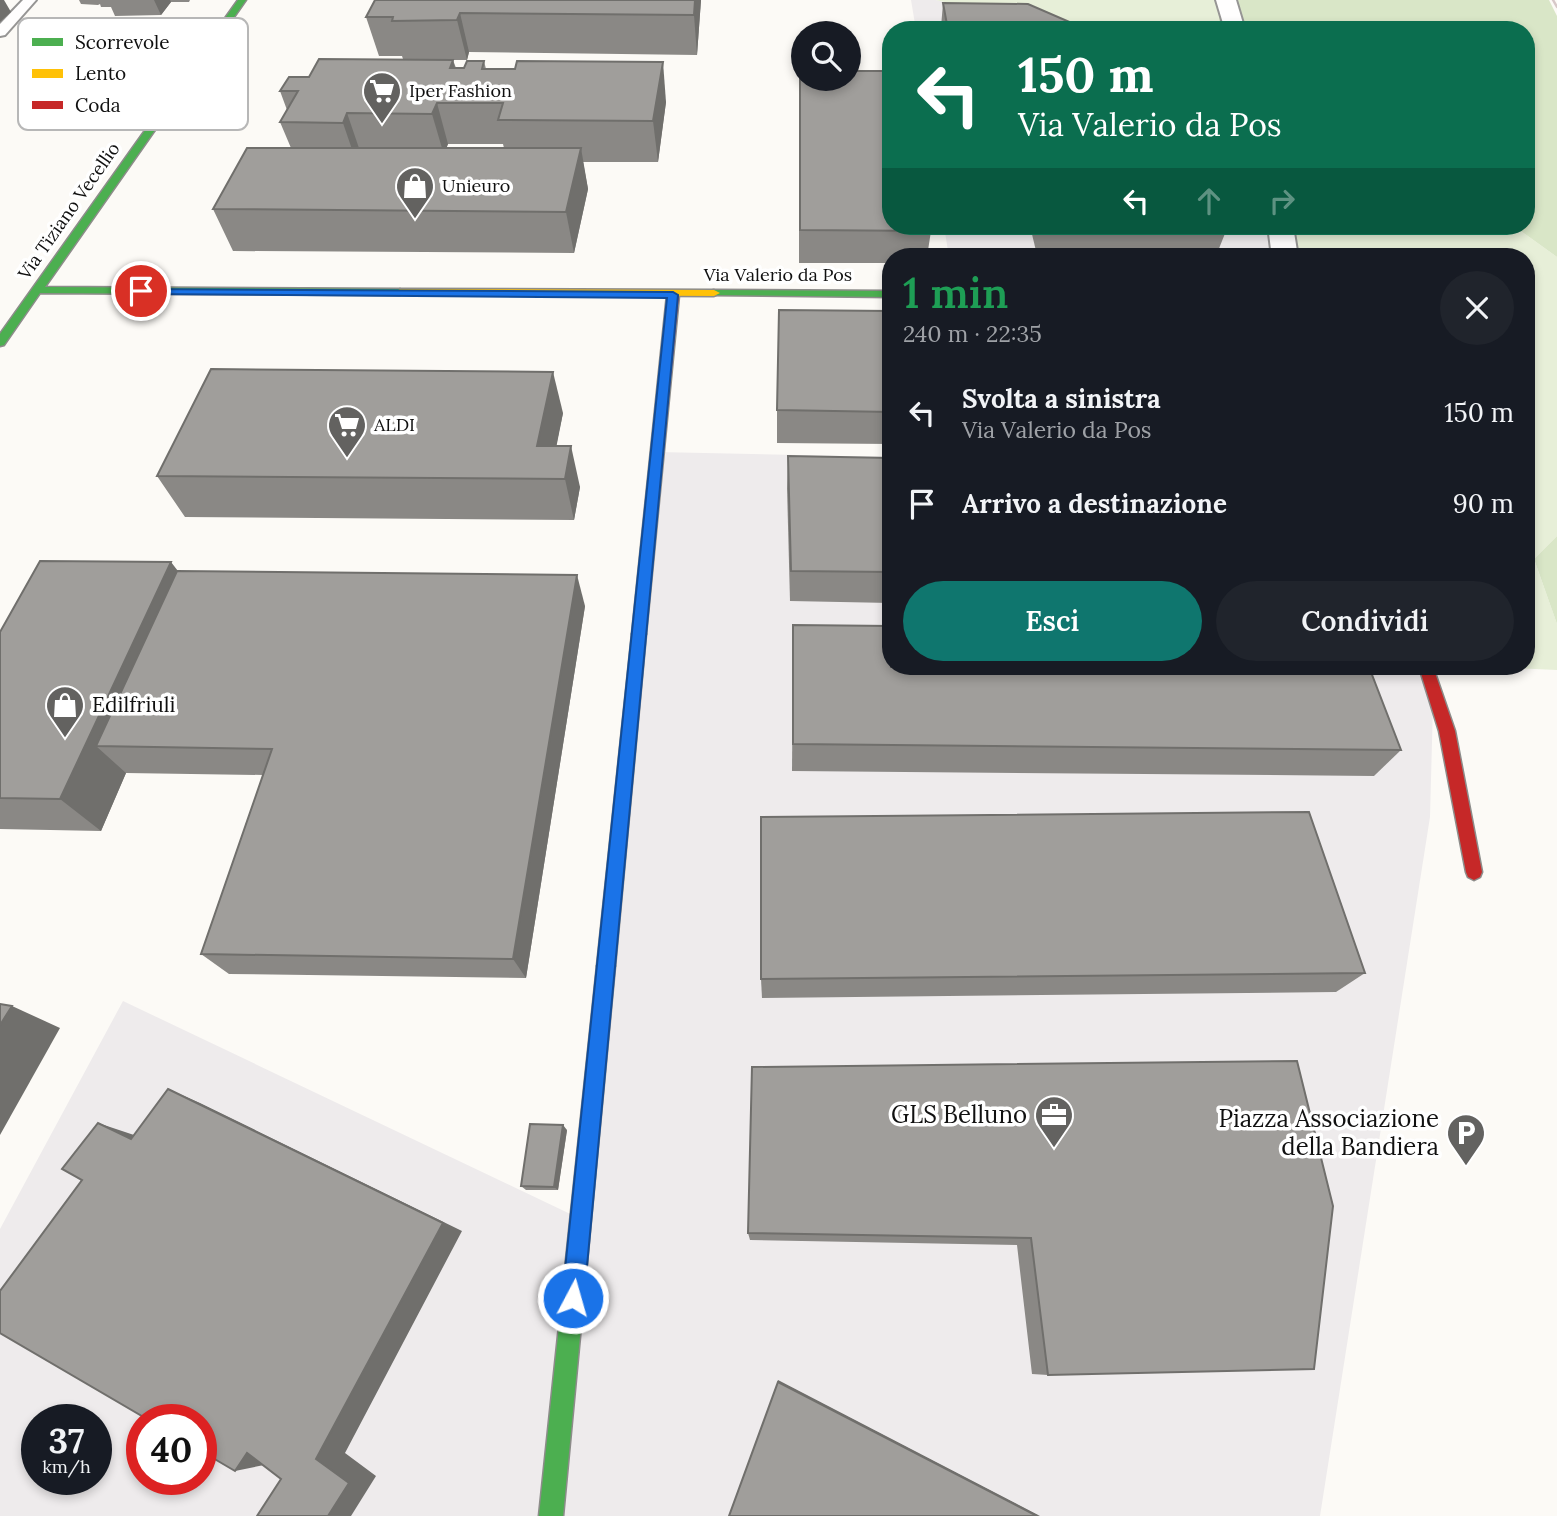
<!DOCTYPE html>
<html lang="it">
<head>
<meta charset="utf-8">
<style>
  :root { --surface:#171b24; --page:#20242c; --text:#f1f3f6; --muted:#9ea1a6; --accent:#0f766e }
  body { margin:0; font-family:Lora,serif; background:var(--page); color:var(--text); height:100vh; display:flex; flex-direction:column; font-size:26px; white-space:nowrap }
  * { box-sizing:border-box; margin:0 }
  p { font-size:23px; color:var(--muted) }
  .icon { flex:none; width:38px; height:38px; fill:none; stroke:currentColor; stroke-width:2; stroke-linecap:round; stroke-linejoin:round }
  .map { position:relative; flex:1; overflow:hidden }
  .panel { position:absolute; left:882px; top:248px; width:653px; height:427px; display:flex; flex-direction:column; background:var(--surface); border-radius:28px; box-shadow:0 4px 10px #0003 }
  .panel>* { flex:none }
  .top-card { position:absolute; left:882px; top:21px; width:653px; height:214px; border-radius:28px; box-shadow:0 4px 10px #0003; background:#0b6e4f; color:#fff; overflow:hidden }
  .tools { position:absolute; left:791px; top:21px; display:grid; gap:14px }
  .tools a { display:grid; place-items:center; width:70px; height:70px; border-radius:50%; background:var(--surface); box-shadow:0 4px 10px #0003; font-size:35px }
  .speed { position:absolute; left:21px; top:1404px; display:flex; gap:14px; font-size:35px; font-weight:700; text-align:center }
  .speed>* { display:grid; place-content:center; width:91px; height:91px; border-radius:50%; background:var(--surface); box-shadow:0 4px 10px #0003; line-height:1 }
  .speed small { font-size:18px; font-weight:400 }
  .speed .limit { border:10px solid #d22; background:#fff; color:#111 }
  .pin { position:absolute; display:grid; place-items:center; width:60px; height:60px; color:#fff; margin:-30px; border:4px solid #fff; border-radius:50%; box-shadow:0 2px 7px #0007 }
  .me { position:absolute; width:77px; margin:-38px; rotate:6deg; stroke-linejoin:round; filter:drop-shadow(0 0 5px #0008) }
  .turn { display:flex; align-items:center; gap:24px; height:147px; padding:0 21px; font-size:32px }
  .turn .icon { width:91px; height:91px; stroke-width:2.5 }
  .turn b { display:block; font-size:49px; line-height:60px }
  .lanes { display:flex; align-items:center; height:66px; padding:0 21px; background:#0003; justify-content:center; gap:35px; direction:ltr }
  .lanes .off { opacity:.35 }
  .round { display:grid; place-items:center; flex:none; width:74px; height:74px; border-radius:37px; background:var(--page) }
  .summary { display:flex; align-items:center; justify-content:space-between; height:119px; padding:0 21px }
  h1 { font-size:42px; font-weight:600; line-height:52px; color:#1e9e55 }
  .cta { display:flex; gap:14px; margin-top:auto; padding:14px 21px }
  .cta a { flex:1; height:80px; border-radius:42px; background:var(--accent); color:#fff; font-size:28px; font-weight:600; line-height:80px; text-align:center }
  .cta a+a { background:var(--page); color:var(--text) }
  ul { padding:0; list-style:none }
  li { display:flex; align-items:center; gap:21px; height:91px; padding:0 21px }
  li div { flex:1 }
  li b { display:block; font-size:26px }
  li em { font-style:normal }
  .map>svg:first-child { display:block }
  .industrial { fill:#eeebec; fill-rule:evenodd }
  .green { fill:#e7efd8 }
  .forest { fill:#d9e6c7 }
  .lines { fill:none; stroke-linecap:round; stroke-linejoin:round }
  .lane-casing { stroke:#969594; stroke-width:4 }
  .street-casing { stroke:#969594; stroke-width:4 }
  .fast-casing { stroke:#8d8c8a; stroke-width:3 }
  .slow-casing { stroke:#8d8c8a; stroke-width:3 }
  .jam-casing { stroke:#8d8c8a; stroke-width:3 }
  .lane { fill:#fffefe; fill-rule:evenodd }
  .street { fill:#fffefe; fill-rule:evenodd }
  .fast { fill:#4caf50; fill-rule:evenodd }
  .slow { fill:#ffc107; fill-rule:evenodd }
  .jam { fill:#c62828; fill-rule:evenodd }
  .rail { stroke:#d7c8c8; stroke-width:2.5 }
  .wall { fill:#8a8885; fill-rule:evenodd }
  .shaded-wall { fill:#706f6c }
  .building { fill:#a09e9b; stroke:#706f6c; stroke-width:2 }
  .route { fill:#1a73e8; stroke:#114b97; stroke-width:2 }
  .labels { text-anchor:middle; stroke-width:7; stroke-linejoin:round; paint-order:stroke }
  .far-poi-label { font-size:18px; fill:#101010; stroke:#fff; text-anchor:start }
  .far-street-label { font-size:18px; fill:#101010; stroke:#fff }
  .poi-label { font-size:21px; fill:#101010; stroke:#fff; text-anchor:start }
  .near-poi-label { font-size:24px; fill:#101010; stroke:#fff; text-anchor:end }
  .key { fill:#fff; stroke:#b7b7b7; stroke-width:2 }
  .key-label { font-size:19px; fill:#101010 }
</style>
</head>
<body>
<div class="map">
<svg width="1557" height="1516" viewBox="0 0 1557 1516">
  <rect width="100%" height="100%" fill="#fcfaf6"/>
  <g class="industrial">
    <polygon points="911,0 936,0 1063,30 916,30"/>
    <polygon points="944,226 1273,226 1279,257 949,257"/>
    <path d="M 657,452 L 891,457 L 891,667 L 1434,667 L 1430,817 L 1320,1516 L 0,1516 L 0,1229 L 123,1001 L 585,1221 ZM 37,1419 L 96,1419 L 96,1479 L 37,1479 ZM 142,1419 L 201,1419 L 201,1479 L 142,1479 Z"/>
  </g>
  <g class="green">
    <polygon points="936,0 1217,0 1220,30 1063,30"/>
    <polygon points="1273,226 1514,226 1557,257 1557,536 1534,559 1557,624 1557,670 1495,667 1526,667 1526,257 1279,257"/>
  </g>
  <g class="forest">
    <polygon points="1217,0 1549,0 1557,16 1557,257 1514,226 1526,226 1526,30 1220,30"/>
    <polygon points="1557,536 1557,624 1534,559"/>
  </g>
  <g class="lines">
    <defs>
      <polygon id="lane" points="23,0 36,0 5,35 0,36 0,24"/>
      <g id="street">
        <polygon points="1216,0 1236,0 1245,30 1225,30"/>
        <polygon points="1268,226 1293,226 1298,257 1272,257"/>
      </g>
      <g id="fast">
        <polygon points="238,0 246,0 45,287 400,289 406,292 400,295 40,293 4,345 0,346 0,334"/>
        <polygon points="714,290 891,291 891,297 710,295 710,291"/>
        <polygon points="606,957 612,960 615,966 563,1516 539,1516 597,966 600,960"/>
      </g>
      <g id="slow">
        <polygon points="400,289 714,290 720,293 714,296 396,294 394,292"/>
        <polygon points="639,628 646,634 615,966 612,972 606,975 600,972 597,966 632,634"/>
      </g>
      <g id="jam">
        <polygon points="673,292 679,295 646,634 639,640 632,634 667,295"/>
        <polygon points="1419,667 1433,667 1455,731 1482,872 1480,877 1474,880 1468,877 1466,872 1439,731"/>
      </g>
    </defs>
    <use href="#lane" class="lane-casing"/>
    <use href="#street" class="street-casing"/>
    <use href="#fast" class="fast-casing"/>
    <use href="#slow" class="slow-casing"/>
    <use href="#jam" class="jam-casing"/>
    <use href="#lane" class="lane"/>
    <use href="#street" class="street"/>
    <use href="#fast" class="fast"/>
    <use href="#slow" class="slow"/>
    <use href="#jam" class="jam"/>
    <polyline class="rail" points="1553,0 1557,7"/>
  </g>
  <g class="wall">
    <polygon points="79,0 190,0 189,2 171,2 161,15 115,16 111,7 101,7 100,4 98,5 81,4"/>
    <path d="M 701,0 L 697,55 L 469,52 L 467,60 L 453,60 L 456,68 L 464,68 L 484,61 L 486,69 L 666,102 L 658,162 L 583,162 L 588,189 L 574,253 L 233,251 L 213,209 L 291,148 L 280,122 L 287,110 L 280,91 L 309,77 L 403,59 L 402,56 L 379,56 L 366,17 ZM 448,144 L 503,144 L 504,148 L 446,148 Z"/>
    <polygon points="943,3 1074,24 1114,30 926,30 926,27 941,27"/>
    <polygon points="799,103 931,231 927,257 891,257 891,263 799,263"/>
    <polygon points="1030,226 1228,226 1216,256 1037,255"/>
    <polygon points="891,311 891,444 777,443 777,410"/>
    <polygon points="563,413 556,446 580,487 574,520 185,517 157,476"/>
    <polygon points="788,456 891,458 891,603 790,601 787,488"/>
    <polygon points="177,571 585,606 526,978 229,974 201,954 263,775 126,773 101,831 0,829 0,632"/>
    <polygon points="793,654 1401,750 1374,776 792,771"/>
    <polygon points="1365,973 1336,992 762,998 761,979"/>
    <polygon points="1297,1061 1048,1375 1032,1374 1017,1245 750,1240 748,1233"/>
    <polygon points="567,1130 558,1190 526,1190 521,1186"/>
  </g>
  <g class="shaded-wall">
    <polygon points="0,0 4,0 11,12 0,22"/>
    <polygon points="154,0 170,0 171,2 161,15"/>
    <polygon points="695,0 701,0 697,55 694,15"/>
    <polygon points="460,13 469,52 467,60 457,20"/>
    <polygon points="453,60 463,100 450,68"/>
    <polygon points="663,62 666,102 658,162 653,121"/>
    <polygon points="437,103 448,144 444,155 432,114"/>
    <polygon points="347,113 361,154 357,164 343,123"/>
    <polygon points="581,148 588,189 574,253 566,212"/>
    <polygon points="553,372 563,413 550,479 537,446"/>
    <polygon points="571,446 580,487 574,520 565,479"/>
    <polygon points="171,562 201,601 96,746 126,773 101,831 60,799"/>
    <polygon points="577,575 585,606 526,978 513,959"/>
    <polygon points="12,1006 60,1028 0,1135 0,1025"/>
    <polygon points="168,1089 200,1103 462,1231 345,1453 376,1476 351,1516 328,1516 316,1459"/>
    <polygon points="98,1123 134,1135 131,1139"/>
    <polygon points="563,1125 567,1130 558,1190 554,1187"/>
    <polygon points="778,1380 1040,1516 1037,1516 778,1382"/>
    <polygon points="247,1453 269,1464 235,1471"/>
  </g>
  <g class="building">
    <polygon points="375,0 695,0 694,15 460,13 457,20 392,21 393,17 366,17"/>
    <polygon points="943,3 1028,4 1074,24 1112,25 1114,30 948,30"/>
    <rect x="926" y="27" width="16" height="3"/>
    <polygon points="319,59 453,60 450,68 464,68 467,61 484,61 482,69 515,69 517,61 663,62 653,121 498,120 503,103 437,103 432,114 347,113 343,123 280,122 298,91 280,91 289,77 309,77"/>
    <polygon points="800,71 803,71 803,79 849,79 849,71 891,71 891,226 930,226 931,231 800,230"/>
    <polygon points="247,148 581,148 566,212 213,209"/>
    <polygon points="779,310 891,311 891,412 777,410"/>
    <polygon points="211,369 553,372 537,446 571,446 565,479 157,476"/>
    <polygon points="788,456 891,458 891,572 791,571"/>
    <polygon points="40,561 171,562 60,799 0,798 0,632"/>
    <polygon points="177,571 577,575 513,959 201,954 272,749 96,746"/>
    <polygon points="793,625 891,626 891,667 1369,667 1401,750 793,744"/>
    <polygon points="1309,812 1365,973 761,979 761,817"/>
    <polygon points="0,1004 12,1006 0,1025"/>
    <polygon points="1297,1061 1333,1206 1314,1369 1048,1375 1031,1238 748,1233 752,1067"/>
    <polygon points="168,1089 443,1223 316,1459 349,1483 328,1516 257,1516 281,1479 247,1453 235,1471 201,1451 201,1419 147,1419 0,1333 0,1291 82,1180 62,1169 98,1123 131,1139"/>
    <polygon points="530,1124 563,1125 554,1187 521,1186"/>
    <polygon points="778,1382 1037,1516 729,1516"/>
  </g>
  <polygon class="route" points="137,289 673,292 678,295 584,1298 580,1305 573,1309 565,1305 562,1298 667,298 141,294 137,293"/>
  <defs>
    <symbol id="supermarket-pin" viewBox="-11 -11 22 30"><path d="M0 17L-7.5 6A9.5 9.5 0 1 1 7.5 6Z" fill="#636260" stroke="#fff"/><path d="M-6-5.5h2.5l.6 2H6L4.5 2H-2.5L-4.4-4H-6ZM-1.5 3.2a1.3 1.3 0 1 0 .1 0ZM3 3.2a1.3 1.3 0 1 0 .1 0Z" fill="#fff"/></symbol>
    <symbol id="shop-pin" viewBox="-11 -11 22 30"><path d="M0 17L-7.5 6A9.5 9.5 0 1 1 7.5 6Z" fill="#636260" stroke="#fff"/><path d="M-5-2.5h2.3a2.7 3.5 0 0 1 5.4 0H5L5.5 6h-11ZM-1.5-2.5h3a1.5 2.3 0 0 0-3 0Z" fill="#fff"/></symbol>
    <symbol id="office-pin" viewBox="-11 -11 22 30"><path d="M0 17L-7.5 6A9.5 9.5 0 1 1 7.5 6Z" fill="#636260" stroke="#fff"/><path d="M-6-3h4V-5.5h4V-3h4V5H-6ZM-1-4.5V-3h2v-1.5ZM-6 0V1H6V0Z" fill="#fff"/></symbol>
    <symbol id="parking-pin" viewBox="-11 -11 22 30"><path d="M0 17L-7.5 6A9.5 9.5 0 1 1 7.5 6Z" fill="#636260" stroke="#fff"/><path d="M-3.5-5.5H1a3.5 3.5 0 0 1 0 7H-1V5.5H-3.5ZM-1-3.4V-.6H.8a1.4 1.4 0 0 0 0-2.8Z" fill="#fff"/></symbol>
  </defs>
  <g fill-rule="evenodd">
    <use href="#supermarket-pin" x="360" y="69" width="44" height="60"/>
    <use href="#shop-pin" x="393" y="164" width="44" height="60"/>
    <use href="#supermarket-pin" x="325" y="403" width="44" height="60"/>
    <use href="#shop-pin" x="43" y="683" width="44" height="60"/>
    <use href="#office-pin" x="1032" y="1093" width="44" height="60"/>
    <use href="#parking-pin" x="1444" y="1111" width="44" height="60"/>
  </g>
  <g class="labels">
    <g class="far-poi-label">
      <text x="409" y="97">Iper Fashion</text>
      <text x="442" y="192">Unieuro</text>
      <text x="374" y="431">ALDI</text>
    </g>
    <g class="far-street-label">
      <text transform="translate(69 211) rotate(-55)" y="6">Via Tiziano Vecellio</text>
      <text x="778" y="281">Via Valerio da Pos</text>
    </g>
    <g class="poi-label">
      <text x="92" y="712">Edilfriuli</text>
    </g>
    <g class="near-poi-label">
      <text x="1027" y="1123">GLS Belluno</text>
      <text x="1439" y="1127">Piazza Associazione<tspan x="1439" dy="28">della Bandiera</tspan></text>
    </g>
  </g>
  <rect x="18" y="18" width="230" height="112" rx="10" class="key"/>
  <rect x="32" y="38" width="31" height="8" fill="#4caf50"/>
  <rect x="32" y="69" width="31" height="9" fill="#ffc107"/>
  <rect x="32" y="101" width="31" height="8" fill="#c62828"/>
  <g class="key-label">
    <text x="75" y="49">Scorrevole</text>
    <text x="75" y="80">Lento</text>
    <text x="75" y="112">Coda</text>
  </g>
</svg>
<div class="tools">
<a><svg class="icon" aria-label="search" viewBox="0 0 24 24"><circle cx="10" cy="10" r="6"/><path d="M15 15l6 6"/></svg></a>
</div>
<div class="speed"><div>37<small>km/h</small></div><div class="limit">40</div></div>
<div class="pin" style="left:141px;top:291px;background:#d93025"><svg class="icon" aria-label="arrive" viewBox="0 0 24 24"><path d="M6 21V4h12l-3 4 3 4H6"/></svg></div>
<svg class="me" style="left:573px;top:1298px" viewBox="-20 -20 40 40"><circle r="17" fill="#1a73e8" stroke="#fff" stroke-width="3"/><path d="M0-11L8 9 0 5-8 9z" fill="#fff"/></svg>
<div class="top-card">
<div class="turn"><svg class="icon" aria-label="left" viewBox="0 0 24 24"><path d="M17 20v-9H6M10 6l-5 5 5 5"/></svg><div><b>150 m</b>Via Valerio da Pos</div></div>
<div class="lanes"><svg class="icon" aria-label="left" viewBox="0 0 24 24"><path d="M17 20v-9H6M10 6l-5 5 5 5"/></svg><svg class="icon off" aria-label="ahead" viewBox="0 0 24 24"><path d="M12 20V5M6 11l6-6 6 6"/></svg><svg class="icon off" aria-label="right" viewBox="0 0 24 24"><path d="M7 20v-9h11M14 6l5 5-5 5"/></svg></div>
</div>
<section class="panel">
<div class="summary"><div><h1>1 min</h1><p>240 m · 22:35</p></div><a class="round"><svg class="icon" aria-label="close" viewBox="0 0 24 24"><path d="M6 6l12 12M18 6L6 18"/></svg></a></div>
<ul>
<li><svg class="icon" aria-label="left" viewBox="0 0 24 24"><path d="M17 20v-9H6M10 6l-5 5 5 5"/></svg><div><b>Svolta a sinistra</b><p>Via Valerio da Pos</p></div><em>150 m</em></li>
<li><svg class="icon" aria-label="arrive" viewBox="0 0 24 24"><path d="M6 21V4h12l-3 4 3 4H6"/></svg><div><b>Arrivo a destinazione</b></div><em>90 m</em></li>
</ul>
<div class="cta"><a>Esci</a><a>Condividi</a></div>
</section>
</div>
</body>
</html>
